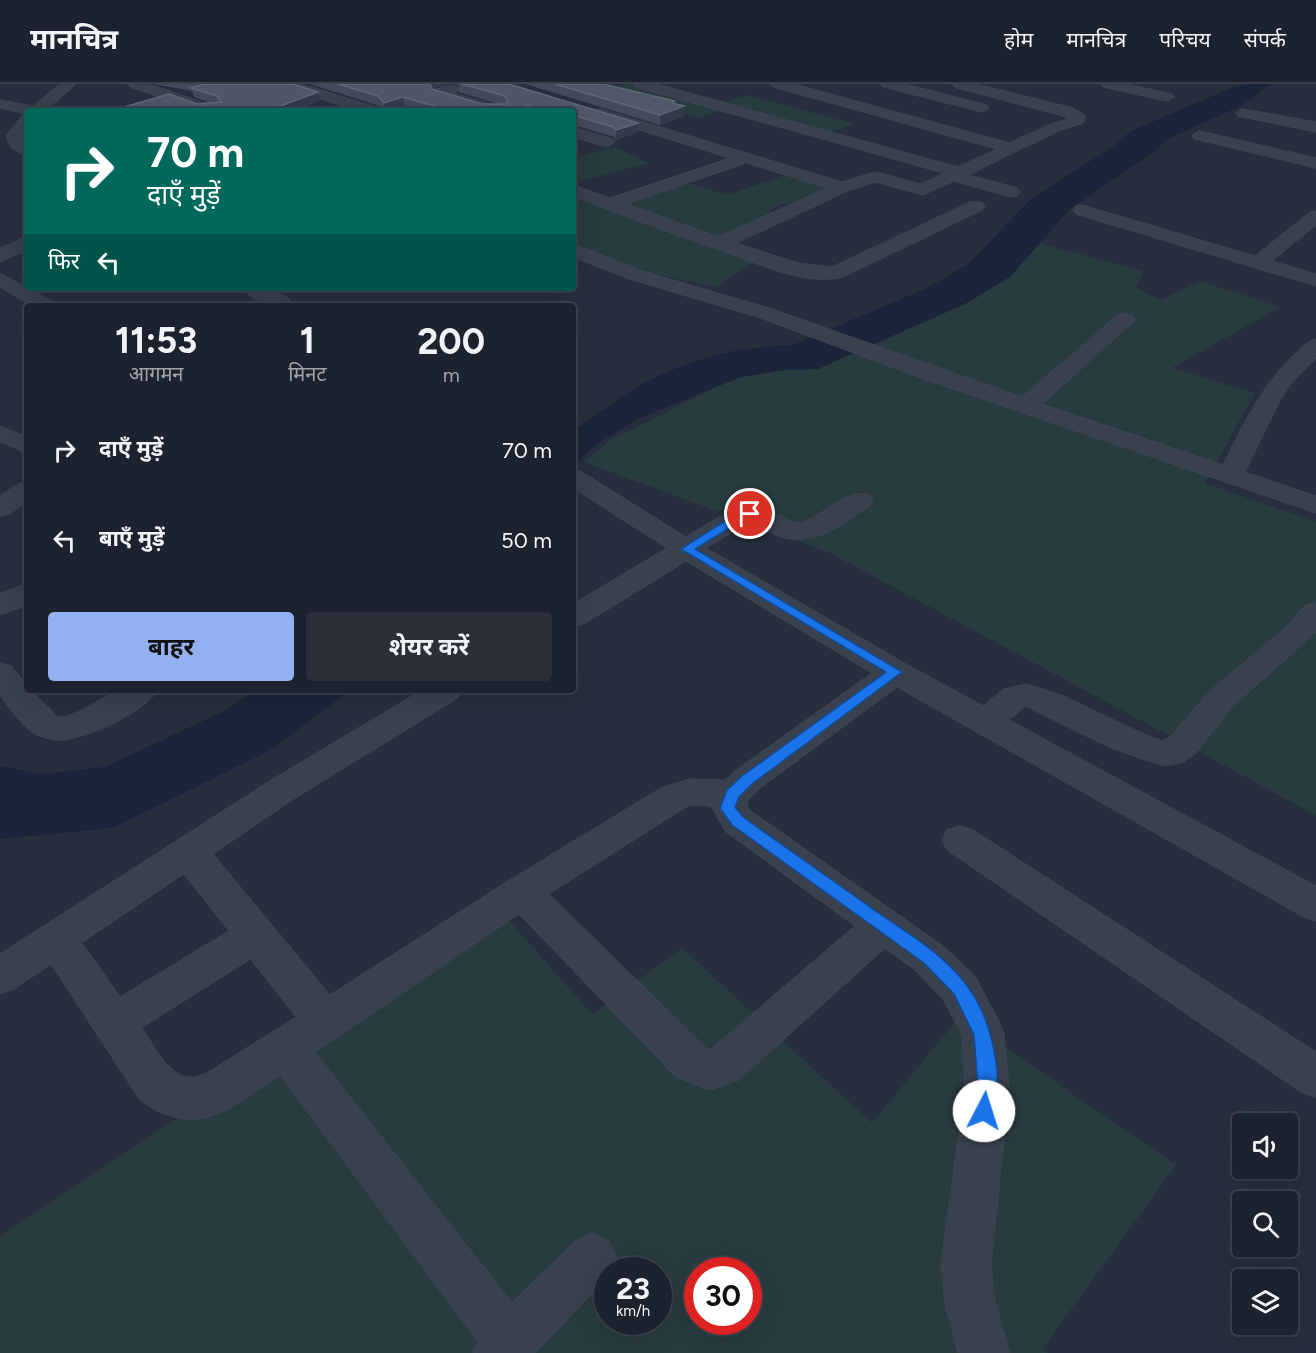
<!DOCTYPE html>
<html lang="hi">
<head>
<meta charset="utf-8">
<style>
  :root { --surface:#1d232e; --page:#2a2f3a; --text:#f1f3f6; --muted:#a0a4aa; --line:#3b404a; --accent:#93b1f1 }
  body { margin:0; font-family:Figtree,"Noto Sans Devanagari",sans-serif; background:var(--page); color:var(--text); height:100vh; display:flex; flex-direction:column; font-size:22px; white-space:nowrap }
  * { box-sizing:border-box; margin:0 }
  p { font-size:20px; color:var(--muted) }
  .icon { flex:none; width:33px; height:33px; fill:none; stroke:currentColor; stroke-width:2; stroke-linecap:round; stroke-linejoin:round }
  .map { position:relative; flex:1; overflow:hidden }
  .sheet { position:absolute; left:24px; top:219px; width:552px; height:390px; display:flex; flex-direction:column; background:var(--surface); border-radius:6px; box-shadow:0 6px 24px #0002,0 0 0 2px var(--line) }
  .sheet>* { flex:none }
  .guide { position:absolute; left:24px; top:24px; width:552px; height:183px; border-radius:6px; box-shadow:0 6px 24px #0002,0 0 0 2px var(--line); background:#00695c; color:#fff; overflow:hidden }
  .tools { position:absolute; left:1232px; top:1029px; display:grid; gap:12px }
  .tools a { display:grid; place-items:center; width:66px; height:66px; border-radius:6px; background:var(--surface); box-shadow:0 6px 24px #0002,0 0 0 2px var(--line); font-size:30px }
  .speed { position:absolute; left:594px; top:1173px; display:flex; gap:12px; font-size:30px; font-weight:700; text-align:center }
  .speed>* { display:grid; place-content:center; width:78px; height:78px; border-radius:50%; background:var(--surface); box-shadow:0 6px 24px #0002,0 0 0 2px var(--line); line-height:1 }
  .speed small { font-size:15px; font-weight:400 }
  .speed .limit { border:9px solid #d22; background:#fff; color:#111 }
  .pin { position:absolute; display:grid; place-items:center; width:51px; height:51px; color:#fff; margin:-26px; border:3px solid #fff; border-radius:50%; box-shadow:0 2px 6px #0007 }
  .me { position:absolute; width:66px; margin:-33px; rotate:5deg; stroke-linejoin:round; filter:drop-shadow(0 0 4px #0008) }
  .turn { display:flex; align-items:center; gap:21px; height:126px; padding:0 24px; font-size:27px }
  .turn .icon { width:78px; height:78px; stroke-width:2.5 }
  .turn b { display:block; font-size:42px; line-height:51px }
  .then { display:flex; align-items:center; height:57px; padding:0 24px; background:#0003; gap:12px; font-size:22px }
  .eta { display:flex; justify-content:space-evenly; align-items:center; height:102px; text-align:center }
  .eta b { font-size:36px; font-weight:700; line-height:42px }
  .action { display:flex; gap:12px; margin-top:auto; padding:12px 24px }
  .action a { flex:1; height:69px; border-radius:6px; background:var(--accent); color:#111; font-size:24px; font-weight:700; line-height:69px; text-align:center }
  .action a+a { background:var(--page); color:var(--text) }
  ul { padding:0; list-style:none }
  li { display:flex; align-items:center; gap:18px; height:90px; padding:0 24px }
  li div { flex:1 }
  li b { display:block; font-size:22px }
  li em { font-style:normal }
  header { display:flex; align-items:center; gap:36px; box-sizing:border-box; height:84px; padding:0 30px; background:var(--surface); border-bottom:2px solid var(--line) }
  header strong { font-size:28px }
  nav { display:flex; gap:33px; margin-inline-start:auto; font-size:21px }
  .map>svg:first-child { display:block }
  .green { fill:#283b3f; fill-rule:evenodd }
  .water { fill:#1a253b }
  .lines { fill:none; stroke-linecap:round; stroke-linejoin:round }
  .minor-casing { stroke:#444a57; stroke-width:1 }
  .minor { fill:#3a414e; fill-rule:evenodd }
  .wall { fill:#424b5c }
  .shaded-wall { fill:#323b4b }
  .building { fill:#4e5868; stroke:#5f6777; stroke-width:1.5 }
  .route { fill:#1a73e8; stroke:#114b97; stroke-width:1.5 }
</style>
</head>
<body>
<header>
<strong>मानचित्र</strong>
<nav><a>होम</a><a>मानचित्र</a><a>परिचय</a><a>संपर्क</a></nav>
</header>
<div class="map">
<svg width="1316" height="1269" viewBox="0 0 1316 1269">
  <rect width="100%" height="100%" fill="#272f3e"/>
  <g class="green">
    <polygon points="622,0 632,0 722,26 698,34 603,6"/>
    <polygon points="748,11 854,40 831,48 726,18"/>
    <polygon points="615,63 649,79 581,97 573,93 573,74"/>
    <polygon points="790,89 830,100 802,117 775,122 750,150 718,153 623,121 685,98 728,111"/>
    <polygon points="573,113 759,175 716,203 646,188 573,161"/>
    <polygon points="1027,156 1143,187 1136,204 1161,216 1200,197 1280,223 1172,284 1255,309 1205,399 1316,438 1316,731 830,469 584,378 611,355 660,332 760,279 820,271"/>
    <path d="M 496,822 L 592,930 L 682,864 L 872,1039 L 960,932 L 1176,1081 L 1043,1264 L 1048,1269 L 0,1269 L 0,1153 ZM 608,1186 L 658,1186 L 658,1238 L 608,1238 ZM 698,1186 L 748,1186 L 748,1238 L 698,1238 Z"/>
  </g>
  <g class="water">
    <path d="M 1248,0 L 1268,0 L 1260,9 L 1239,23 L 1167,55 L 1153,69 L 1071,124 L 1010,193 L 967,219 L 818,285 L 786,286 L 741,293 L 642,333 L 598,359 L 582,373 L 573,386 L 573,347 C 598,331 623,309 650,296 C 695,273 743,262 793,261 L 927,204 L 967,181 L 1031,115 L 1115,61 L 1131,47 L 1231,4 Z"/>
    <polygon points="255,606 351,606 271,666 113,744 0,755 0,682 41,690 105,683 226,626"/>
  </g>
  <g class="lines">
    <defs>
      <g id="minor">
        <polygon points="60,0 76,0 45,27 27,27 27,30 0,24 0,16 33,22"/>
        <polygon points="128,0 149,0 219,24 221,27 200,27 130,3"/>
        <polygon points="280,0 302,0 379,24 381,27 359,27 282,3"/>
        <path d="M 634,0 L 657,0 L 958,83 L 997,65 L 773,3 L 771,0 L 794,0 L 1010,59 L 1048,41 L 1070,34 L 954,3 L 952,0 L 976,0 L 1073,24 L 1086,32 L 1083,39 L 1058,47 L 968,91 L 1017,104 L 1020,108 L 1017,112 L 1011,113 L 954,97 L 923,111 L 875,98 L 848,107 L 736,159 L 798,179 L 832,183 L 970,118 L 982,118 L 985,122 L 982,126 L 843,193 C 806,202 762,181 728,169 C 676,151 624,132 573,112 L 573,101 L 610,114 L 730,74 L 591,31 L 589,28 L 591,25 L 601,25 L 842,98 L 875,88 L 921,100 L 944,89 L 636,3 ZM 747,79 L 827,104 L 718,153 L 627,120 Z"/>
        <polygon points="881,0 905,0 987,21 989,24 982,28 883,3"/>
        <polygon points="1101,0 1127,0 1172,10 1174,13 1167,17 1103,3"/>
        <polygon points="453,1 460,5 454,9 505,24 507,27 484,27 434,12 432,9 434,6"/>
        <polygon points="1243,25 1316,38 1316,48 1238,32 1236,29"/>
        <polygon points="27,31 27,45 22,52 27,60 27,72 11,64 6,52 22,32"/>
        <polygon points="573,43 613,55 615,58 607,63 573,53"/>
        <polygon points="1200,47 1316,74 1316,84 1195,55 1192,52 1195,49"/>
        <polygon points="1082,121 1255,172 1310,128 1316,127 1316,141 1272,177 1316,190 1316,202 1076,130 1073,126 1076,122"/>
        <polygon points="27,153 27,166 0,178 0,165"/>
        <path d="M 573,160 L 643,187 L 772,225 L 1022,313 L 1118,231 L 1125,229 L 1132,231 L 1135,235 L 1132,239 L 1042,320 L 1223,381 C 1243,341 1261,302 1294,271 C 1301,264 1306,258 1316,255 L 1316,274 L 1293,297 L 1280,316 L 1245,388 L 1316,412 L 1316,429 L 918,293 L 758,233 L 629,195 L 573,173 Z"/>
        <polygon points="0,189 54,218 57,222 32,222 0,203"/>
        <path d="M 243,204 C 261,204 284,205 295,222 C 277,222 255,221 243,204 Z"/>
        <polygon points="0,342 27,353 27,369 0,358"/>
        <path d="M 573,385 L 582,388 L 686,453 C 714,436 737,417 770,428 C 779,430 787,436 796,439 L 802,439 C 824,430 846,405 869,410 L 873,416 L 869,422 C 843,440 815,463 781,453 C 769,449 759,440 747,439 L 706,464 L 906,580 L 983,622 L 1004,605 L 1027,600 L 1061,611 L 1135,646 L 1162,657 L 1171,652 L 1210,607 L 1284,545 L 1305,522 L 1316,519 L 1316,548 L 1232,623 L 1195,670 L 1183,678 L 1171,681 L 1160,681 L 1111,664 L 1025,622 L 1009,636 L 1316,802 L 1316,837 L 1302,832 L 897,603 L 759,705 L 748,716 L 747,722 L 751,727 L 943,862 L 975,892 L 998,936 L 1004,950 L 1009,1004 L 991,1181 L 995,1219 L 1010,1269 L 958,1269 L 945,1219 L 941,1181 L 965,1004 L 962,951 L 945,918 L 915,886 L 885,864 L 739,996 L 710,1006 L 676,993 L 519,830 L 315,968 L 512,1219 L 575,1157 L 592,1149 L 609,1157 L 617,1174 L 611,1186 L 608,1186 L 608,1193 L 535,1269 L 473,1269 L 478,1258 L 280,991 C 231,1024 197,1057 140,1016 L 51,880 L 14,905 L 0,910 L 0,870 L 268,698 L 422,606 L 463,606 L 458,614 L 292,716 L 213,770 L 330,911 L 508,797 L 661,704 L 689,695 L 725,696 L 735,687 L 872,589 L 686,477 L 584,540 L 573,543 L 573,520 L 667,464 L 573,404 ZM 690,721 L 711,722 L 725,747 L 855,842 L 710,966 L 706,964 L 549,810 ZM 184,790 L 229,847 L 120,913 L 82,859 ZM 251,875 L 296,933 L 207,989 C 174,1006 158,967 142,944 Z"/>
        <polygon points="27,398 27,418 9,430 0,432 0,412 18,400"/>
        <polygon points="27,500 27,521 0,531 0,510"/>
        <path d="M 0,579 L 11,582 L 27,601 L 27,606 L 31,606 L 58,633 L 68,632 L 84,625 L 117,606 L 158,606 C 145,628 86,655 61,656 C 54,657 45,654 38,651 C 23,645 10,624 0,611 Z"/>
        <polygon points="960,742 973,746 1316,968 1316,1014 1301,1008 947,766 942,756 947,746"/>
      </g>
    </defs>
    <use href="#minor" class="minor-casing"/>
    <use href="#minor" class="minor"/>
  </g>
  <g class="wall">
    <polygon points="153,0 293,0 318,8 320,17 197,20 210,19 194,13 192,7"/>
    <polygon points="310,0 450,0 433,4 433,5 482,20 498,20 459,8 459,2 456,0 509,0 638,48 616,56 614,53 574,41 573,42 573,27 420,27 405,23 391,27 384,27 380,22"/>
    <polygon points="525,0 603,0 675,17 675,20 684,22 684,32 660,41"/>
  </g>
  <g class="shaded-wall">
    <polygon points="429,0 450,0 433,4 430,8"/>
    <polygon points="318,8 320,17 295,27 267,27"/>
    <polygon points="403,13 405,23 391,27 385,27 384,19"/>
    <polygon points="675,17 675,26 684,22 684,32 660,41 660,31 672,19"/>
    <polygon points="527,21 527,27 507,27"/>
    <polygon points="479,24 479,27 468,27"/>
    <polygon points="638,39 638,48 616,56 616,46"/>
  </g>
  <g class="building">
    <polygon points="203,0 293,0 318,8 267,27 110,27 169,10 197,20 221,18 217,12 191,4"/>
    <polygon points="338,0 430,0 432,5 482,20 506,20 508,18 505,12 462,0 509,0 638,39 616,46 613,43 573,31 573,27 547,27 527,21 507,27 488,27 479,24 468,27 452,27 403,13 384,19 378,12"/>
    <polygon points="555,0 603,0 675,17 672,19 684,22 660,31"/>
  </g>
  <path class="route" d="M 750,427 L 756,430 L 754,433 L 744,435 L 695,465 L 902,588 L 752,700 L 739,713 L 735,723 L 743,733 C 788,765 832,796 877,828 C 907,849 942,869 965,899 C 990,930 1007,995 991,1033 L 984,1035 L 977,1033 L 975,1027 L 978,1004 L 974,951 L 954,910 L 924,879 L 732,741 L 720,724 L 727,706 L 742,692 L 886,588 L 681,465 L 736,430 Z"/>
</svg>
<div class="tools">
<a><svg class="icon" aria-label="sound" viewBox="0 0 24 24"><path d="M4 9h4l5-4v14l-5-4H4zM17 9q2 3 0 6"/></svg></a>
<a><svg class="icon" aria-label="search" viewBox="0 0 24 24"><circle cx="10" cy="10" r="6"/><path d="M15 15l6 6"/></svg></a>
<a><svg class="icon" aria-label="layers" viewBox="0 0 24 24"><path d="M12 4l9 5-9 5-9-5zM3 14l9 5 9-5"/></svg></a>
</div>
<div class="speed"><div>23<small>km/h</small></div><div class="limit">30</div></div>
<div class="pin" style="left:750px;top:430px;background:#d93025"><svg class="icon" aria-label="arrive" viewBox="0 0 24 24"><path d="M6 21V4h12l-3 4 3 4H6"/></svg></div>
<svg class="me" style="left:984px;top:1027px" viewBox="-20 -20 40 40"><circle r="19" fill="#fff"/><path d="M0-13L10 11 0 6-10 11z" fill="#1a73e8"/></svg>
<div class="guide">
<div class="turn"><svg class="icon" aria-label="right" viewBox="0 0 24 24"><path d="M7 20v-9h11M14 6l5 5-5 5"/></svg><div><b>70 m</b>दाएँ मुड़ें</div></div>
<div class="then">फिर<svg class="icon" aria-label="left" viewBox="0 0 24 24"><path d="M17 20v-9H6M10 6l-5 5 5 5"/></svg></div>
</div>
<section class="sheet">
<div class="eta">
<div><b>11:53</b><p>आगमन</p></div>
<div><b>1</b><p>मिनट</p></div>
<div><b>200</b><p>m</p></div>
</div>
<ul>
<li><svg class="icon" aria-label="right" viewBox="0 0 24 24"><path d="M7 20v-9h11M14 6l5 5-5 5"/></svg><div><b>दाएँ मुड़ें</b></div><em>70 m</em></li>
<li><svg class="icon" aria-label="left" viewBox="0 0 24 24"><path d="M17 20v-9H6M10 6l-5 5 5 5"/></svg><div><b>बाएँ मुड़ें</b></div><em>50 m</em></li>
</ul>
<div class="action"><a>बाहर</a><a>शेयर करें</a></div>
</section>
</div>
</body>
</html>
